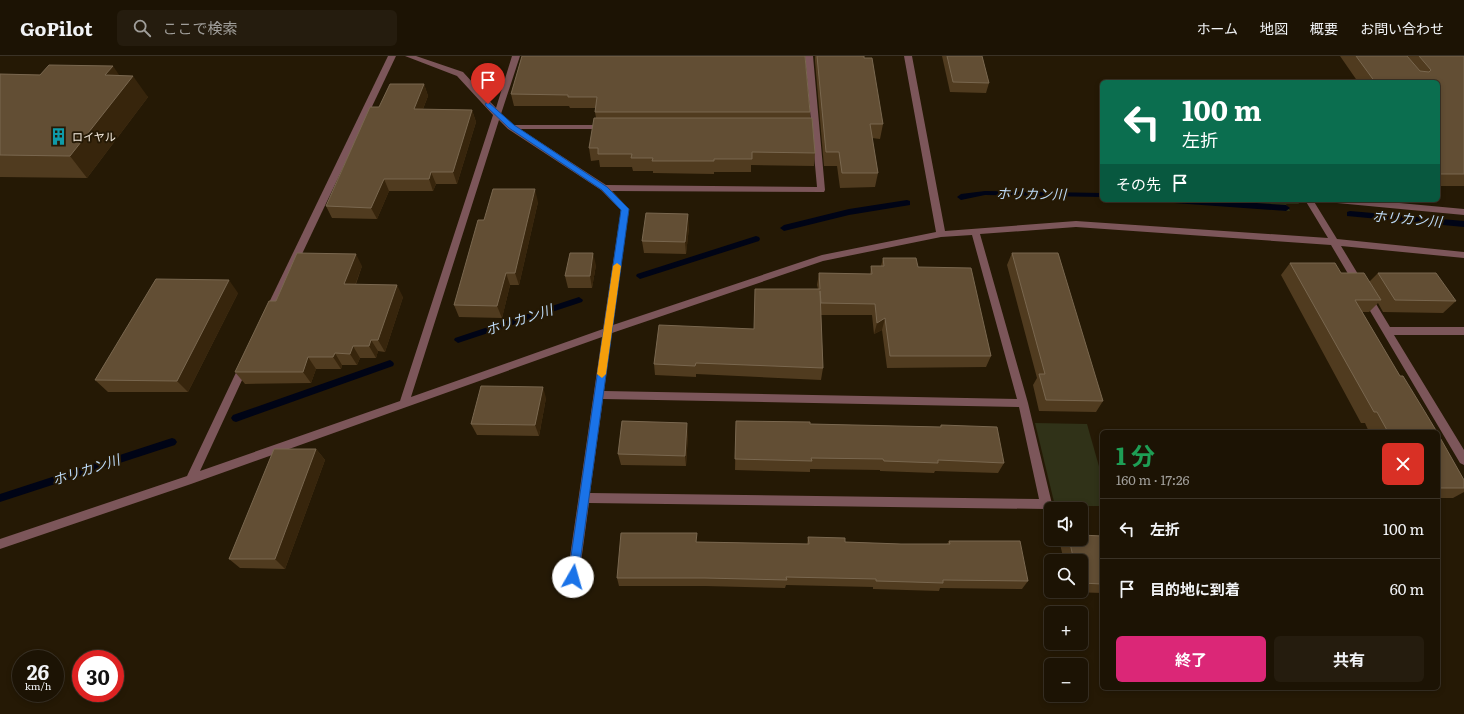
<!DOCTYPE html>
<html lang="ja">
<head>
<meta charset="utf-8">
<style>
  :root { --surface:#1c1304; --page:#251c0e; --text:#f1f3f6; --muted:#a09e9a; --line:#3a3226; --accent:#db2777 }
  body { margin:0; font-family:Literata,"Noto Sans JP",serif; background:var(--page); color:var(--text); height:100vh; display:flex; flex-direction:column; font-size:15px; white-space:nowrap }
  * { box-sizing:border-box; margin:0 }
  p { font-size:13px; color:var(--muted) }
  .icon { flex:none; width:22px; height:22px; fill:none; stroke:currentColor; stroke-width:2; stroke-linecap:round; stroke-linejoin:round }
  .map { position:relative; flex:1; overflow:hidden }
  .side { position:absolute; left:1100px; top:374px; width:340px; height:260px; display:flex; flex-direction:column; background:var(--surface); border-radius:6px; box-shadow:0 2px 6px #0003,0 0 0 1px var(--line) }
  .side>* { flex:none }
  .top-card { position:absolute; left:1100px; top:24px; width:340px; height:122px; border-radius:6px; box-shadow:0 2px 6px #0003,0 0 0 1px var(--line); background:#0b6e4f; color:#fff; overflow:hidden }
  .tools { position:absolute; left:1044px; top:446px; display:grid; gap:8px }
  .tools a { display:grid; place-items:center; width:44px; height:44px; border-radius:6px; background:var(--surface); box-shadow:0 2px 6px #0003,0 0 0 1px var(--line); font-size:20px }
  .speed { position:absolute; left:12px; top:594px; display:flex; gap:8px; font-size:20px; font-weight:700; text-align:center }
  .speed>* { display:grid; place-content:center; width:52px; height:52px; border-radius:50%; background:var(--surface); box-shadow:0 2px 6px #0003,0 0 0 1px var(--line); line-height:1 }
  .speed small { font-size:10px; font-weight:400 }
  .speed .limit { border:6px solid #d22; background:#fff; color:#111 }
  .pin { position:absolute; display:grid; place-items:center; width:34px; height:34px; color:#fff; margin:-41px -17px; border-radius:50% 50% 50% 0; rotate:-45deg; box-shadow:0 0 4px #0007 }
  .pin .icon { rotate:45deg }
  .me { position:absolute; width:44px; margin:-22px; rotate:7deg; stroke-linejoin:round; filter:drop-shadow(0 0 3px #0008) }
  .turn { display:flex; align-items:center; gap:14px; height:84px; padding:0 16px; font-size:18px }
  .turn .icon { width:52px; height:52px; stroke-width:2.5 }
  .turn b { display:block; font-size:28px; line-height:34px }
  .then { display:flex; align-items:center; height:38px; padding:0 16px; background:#0003; gap:8px; font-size:15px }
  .round { display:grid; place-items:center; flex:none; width:42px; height:42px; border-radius:6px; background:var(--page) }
  .overview { display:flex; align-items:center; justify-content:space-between; height:68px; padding:0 16px }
  h1 { font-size:24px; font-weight:700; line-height:30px; color:#1e9e55 }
  .action { display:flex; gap:8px; margin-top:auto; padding:8px 16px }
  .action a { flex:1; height:46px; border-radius:6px; background:var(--accent); color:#fff; font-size:16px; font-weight:700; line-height:46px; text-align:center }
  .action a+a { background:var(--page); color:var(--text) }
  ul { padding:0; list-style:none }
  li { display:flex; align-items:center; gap:12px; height:60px; padding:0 16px; border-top:1px solid var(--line) }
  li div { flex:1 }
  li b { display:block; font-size:15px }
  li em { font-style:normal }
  header { display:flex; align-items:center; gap:24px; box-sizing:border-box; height:56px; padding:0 20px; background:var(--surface); border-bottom:1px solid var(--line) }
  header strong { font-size:19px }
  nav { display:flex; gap:22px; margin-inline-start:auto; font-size:14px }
  .search { width:280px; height:36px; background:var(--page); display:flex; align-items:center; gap:10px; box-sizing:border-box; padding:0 14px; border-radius:6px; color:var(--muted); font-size:15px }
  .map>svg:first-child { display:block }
  .green { fill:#303218 }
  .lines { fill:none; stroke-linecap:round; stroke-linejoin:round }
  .stream { fill:#000416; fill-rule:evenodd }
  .minor { fill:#7c565a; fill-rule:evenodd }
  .wall { fill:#503b1f }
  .shaded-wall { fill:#37250c }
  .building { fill:#624e34; stroke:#79674f }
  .route { fill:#1a73e8; stroke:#114b97 }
  .slow { fill:#f59e0b }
  .labels { text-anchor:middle; stroke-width:4; stroke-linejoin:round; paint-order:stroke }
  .far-poi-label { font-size:11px; fill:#f8efe3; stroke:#251905; text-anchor:start }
  .water-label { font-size:14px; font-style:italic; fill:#bddaf7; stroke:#251905 }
</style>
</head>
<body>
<header>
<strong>GoPilot</strong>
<div class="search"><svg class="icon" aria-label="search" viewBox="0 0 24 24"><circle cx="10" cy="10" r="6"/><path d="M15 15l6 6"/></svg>ここで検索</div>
<nav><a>ホーム</a><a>地図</a><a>概要</a><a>お問い合わせ</a></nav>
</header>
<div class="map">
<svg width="1464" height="658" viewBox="0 0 1464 658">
  <rect width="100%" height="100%" fill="#251905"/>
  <g class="green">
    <polygon points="1243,144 1297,144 1299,148 1286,148 1290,155 1247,151"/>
    <polygon points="1035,367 1087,368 1102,421 1102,450 1055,450"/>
  </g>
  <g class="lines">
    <g class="stream">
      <polygon points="985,135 1102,137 1102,141 985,139 961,144 957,141 961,138"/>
      <polygon points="907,144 910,145 910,149 849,159 784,175 780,172 784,169 849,153"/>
      <polygon points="1170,144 1210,144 1286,149 1290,152 1286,155 1174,147"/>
      <polygon points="1350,155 1464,165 1464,171 1347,160 1347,156"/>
      <polygon points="756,180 759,181 760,183 759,185 640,223 636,220 637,218"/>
      <polygon points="579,241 583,244 582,246 458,287 454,284 455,282"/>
      <polygon points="390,304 393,306 394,308 393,310 236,366 233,365 231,362 233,359"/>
      <polygon points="172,382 175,383 177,386 175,389 0,446 0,438"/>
    </g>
    <g class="minor">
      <polygon points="388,0 396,0 274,257 272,259 266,259 264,257"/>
      <path d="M 405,0 L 416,0 L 463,16 L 496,52 L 512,0 L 520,0 L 501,58 L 513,69 L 609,69 L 610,71 L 606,73 L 520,73 L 606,129 L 817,131 L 805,0 L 813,0 L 825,134 L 824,136 L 612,135 L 629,153 L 613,269 L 822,199 L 936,176 L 904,0 L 912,0 L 945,175 L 1076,165 L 1328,182 L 1305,144 L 1313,144 L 1337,183 L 1464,196 L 1464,202 L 1341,190 L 1390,271 L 1464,271 L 1464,279 L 1394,279 L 1464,394 L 1464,409 L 1460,407 L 1331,189 L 1076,171 L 980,178 L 1028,347 L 1052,448 L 1050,452 L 1046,453 L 589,447 L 579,521 L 577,525 L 573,527 L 569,525 L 567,521 L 602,281 L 191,428 L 0,493 L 0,483 L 187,420 L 241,306 L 247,306 L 249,309 L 200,415 L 400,345 L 493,59 L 457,20 ZM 499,64 L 508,73 L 601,134 L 621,154 L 603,273 L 411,341 ZM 972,179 L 1017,343 L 604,335 L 612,277 L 823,205 L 941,181 ZM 603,343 L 1019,351 L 1039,443 L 590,437 Z"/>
      <polygon points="1333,144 1367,144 1464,153 1464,159 1337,147"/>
    </g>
  </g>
  <g class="wall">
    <polygon points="522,0 810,56 810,62 815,97 814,110 751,109 751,116 714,116 714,118 653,117 653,115 633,115 632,111 600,111 599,104 591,105 589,92 596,62 595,56 596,52 570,52 569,50 514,50 511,38"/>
    <polygon points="815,0 864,0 883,68 880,83 872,82 878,117 875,131 840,132 837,110 824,110 815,5"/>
    <polygon points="942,0 982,0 989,27 986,37 950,36"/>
    <polygon points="1340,0 1464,0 1464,130 1438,130 1438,26 1358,26"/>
    <polygon points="0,18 120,20 148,41 87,122 0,121"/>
    <polygon points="424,28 428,40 423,53 472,54 476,66 457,128 436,128 433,135 389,135 377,163 332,162 326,150 379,51"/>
    <polygon points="538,146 519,229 510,229 502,262 459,261 454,249 484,164"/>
    <polygon points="689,171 686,198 644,197 642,185"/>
    <polygon points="1012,197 1103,345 1096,356 1039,355 1033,329 1037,322 1007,209"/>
    <polygon points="883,202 918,211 991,300 986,311 887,312 882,274 874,278 872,259 821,259 823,312 821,324 696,318 696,321 655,319 654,308 754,273 818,233 817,229 819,217 870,218 871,210 881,210"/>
    <polygon points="1290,207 1341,217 1369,226 1378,217 1456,245 1443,257 1383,256 1378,247 1369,256 1362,256 1400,320 1437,376 1369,376 1365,367 1361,367 1281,219"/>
    <polygon points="596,209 592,232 568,232 565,220"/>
    <polygon points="362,210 356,228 403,241 385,296 378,295 376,302 360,302 357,309 342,309 341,313 316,313 311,327 245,328 235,316 276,245"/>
    <polygon points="238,237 188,336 108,336 95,324"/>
    <polygon points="546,342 539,380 477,379 471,368"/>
    <polygon points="736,365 810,368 940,371 941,369 1004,407 998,417 935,415 934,417 880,415 880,414 810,413 810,416 735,414"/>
    <polygon points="688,378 686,410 621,409 618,398"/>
    <polygon points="1438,378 1464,424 1464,436 1453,442 1438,442"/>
    <polygon points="316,393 325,404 285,513 240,512 229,503"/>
    <polygon points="1102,480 1102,537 1072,536 1071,535 1081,535 1081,505 1064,505 1060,488 1065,483 1081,483"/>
    <polygon points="808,481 845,486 901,488 947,488 949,485 1028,525 1022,533 940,532 939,535 873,533 873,531 786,529 785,532 705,530 619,530 617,522 697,486 807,488"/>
  </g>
  <g class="shaded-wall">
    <polygon points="113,10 126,29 133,20 148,41 87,122 70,100 105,19"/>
    <polygon points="424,28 428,40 418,65 414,53"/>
    <polygon points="472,54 476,66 457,128 453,116"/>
    <polygon points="431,116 436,128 433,135 429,123"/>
    <polygon points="384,123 389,135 377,163 371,152"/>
    <polygon points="535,133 538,146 519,229 515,217"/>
    <polygon points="688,158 689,171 686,198 685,186"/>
    <polygon points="593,197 596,209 592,232 590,220"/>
    <polygon points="356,198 362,210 351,240 344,228"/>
    <polygon points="506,217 510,229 502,262 497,250"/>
    <polygon points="229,224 238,237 188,336 177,325"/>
    <polygon points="397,229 403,241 385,296 378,284"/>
    <polygon points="885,262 882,274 874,278 877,267"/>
    <polygon points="371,284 378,295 376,302 369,290"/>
    <polygon points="353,290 360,302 357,309 350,298"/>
    <polygon points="335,297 342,309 341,313 333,301"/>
    <polygon points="308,301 316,313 311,327 303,316"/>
    <polygon points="543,331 546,342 539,380 535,369"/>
    <polygon points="687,367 688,378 686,410 685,400"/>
    <polygon points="316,393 325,404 285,513 275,503"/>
  </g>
  <g class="building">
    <polygon points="522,0 805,0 810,56 595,56 597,41 568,41 568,39 511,38"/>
    <polygon points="817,0 864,0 864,2 872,2 883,68 870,68 878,117 842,117 839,96 826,96"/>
    <polygon points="947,0 982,0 989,27 953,26"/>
    <polygon points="1356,0 1407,0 1420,15 1429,16 1431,14 1419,0 1464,0 1464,118 1438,118 1438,26 1375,26"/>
    <polygon points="49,9 113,10 105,19 133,20 70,100 0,99 0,18 40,19"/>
    <polygon points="390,28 424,28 414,53 472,54 453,116 431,116 429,123 384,123 371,152 326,150 370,51 379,51"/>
    <polygon points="594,62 812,62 815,97 752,96 752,103 714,103 714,105 652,105 653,102 631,102 632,98 598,98 598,92 589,92"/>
    <polygon points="493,133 535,133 515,217 506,217 497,250 454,249 478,164 484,164"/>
    <polygon points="646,157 688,158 685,186 642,185"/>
    <polygon points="297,197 356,198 344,228 397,229 378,284 371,284 369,290 353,290 350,298 335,297 333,301 308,301 303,316 235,316 269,245 276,245"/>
    <polygon points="570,197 593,197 590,220 565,220"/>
    <polygon points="1012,197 1058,197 1103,345 1046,344 1039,318 1045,318"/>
    <polygon points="883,202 916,202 918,211 971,212 991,300 890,300 885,262 877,267 875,248 821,247 820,235 823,312 696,307 695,310 654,308 659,269 754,273 755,233 820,233 819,217 872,218 871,210 884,210"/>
    <polygon points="1290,207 1335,207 1341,217 1364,217 1381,244 1355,244 1400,320 1403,320 1425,356 1437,376 1388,376 1377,356 1374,356"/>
    <polygon points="1378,217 1436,217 1456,245 1395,244"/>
    <polygon points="156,223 229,224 177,325 95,324"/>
    <polygon points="481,330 543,331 535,369 471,368"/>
    <polygon points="622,365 687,367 685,400 618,398"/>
    <polygon points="736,365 810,366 810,368 941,371 941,369 997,371 1004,407 938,404 938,407 884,405 883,403 811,402 812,405 735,403"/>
    <polygon points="1438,378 1464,424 1464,432 1438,432"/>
    <polygon points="274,393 316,393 275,503 229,503"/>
    <polygon points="621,477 697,477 696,486 809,488 808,481 845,482 845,486 901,488 950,488 949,485 1020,485 1028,525 943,524 943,527 912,526 876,525 876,523 786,521 787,524 705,522 617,522"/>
    <polygon points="1081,479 1102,480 1102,528 1081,527 1081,505 1074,505 1069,483 1081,483"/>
  </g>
  <polygon class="route" points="488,46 514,69 607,131 629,153 578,521 577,524 573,526 569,524 568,521 621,154 602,134 509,72 486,50 485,48"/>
  <polygon class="slow" points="617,207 621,210 606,318 602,322 597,318 613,210"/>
  <defs>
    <symbol id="building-bare" viewBox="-9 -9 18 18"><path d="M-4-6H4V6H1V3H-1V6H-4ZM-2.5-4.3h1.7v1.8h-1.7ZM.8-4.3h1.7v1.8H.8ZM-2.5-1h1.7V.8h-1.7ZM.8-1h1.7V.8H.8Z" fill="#0f9aa8" stroke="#251905" stroke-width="2.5" paint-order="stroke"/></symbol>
  </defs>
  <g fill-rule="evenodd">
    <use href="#building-bare" x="46" y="68" width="25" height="25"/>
  </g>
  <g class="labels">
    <g class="far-poi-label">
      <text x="72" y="85">ロイヤル</text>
    </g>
    <g class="water-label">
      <text transform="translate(1031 138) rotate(1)" y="5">ホリカン川</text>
      <text transform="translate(1407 163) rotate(5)" y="5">ホリカン川</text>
      <text transform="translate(519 264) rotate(-18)" y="5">ホリカン川</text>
      <text transform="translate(86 414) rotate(-18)" y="5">ホリカン川</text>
    </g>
  </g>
</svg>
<div class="tools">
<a><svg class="icon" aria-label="sound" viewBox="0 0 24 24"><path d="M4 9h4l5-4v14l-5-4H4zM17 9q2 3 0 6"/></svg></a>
<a><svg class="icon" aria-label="search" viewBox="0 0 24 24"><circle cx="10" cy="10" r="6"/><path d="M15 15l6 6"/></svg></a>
<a>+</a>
<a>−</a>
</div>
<div class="speed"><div>26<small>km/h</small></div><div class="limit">30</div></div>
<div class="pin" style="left:488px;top:48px;background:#d93025"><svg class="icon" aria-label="arrive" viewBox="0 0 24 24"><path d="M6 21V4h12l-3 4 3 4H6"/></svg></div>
<svg class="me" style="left:573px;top:521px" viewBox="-20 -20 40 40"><circle r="19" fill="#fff"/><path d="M0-13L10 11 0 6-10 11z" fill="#1a73e8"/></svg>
<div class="top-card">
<div class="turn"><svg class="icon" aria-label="left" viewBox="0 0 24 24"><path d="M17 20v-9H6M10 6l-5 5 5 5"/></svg><div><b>100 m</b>左折</div></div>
<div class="then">その先<svg class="icon" aria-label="arrive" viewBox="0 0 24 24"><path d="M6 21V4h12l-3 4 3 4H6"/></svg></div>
</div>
<section class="side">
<div class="overview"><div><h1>1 分</h1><p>160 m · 17:26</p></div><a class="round" style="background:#d93025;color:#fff"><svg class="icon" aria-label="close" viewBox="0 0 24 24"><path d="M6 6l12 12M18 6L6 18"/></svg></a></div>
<ul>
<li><svg class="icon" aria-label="left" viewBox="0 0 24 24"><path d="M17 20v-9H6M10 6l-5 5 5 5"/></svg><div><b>左折</b></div><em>100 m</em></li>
<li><svg class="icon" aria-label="arrive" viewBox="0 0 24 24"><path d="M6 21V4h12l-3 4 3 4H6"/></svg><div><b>目的地に到着</b></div><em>60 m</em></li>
</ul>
<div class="action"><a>終了</a><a>共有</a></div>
</section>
</div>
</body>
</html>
